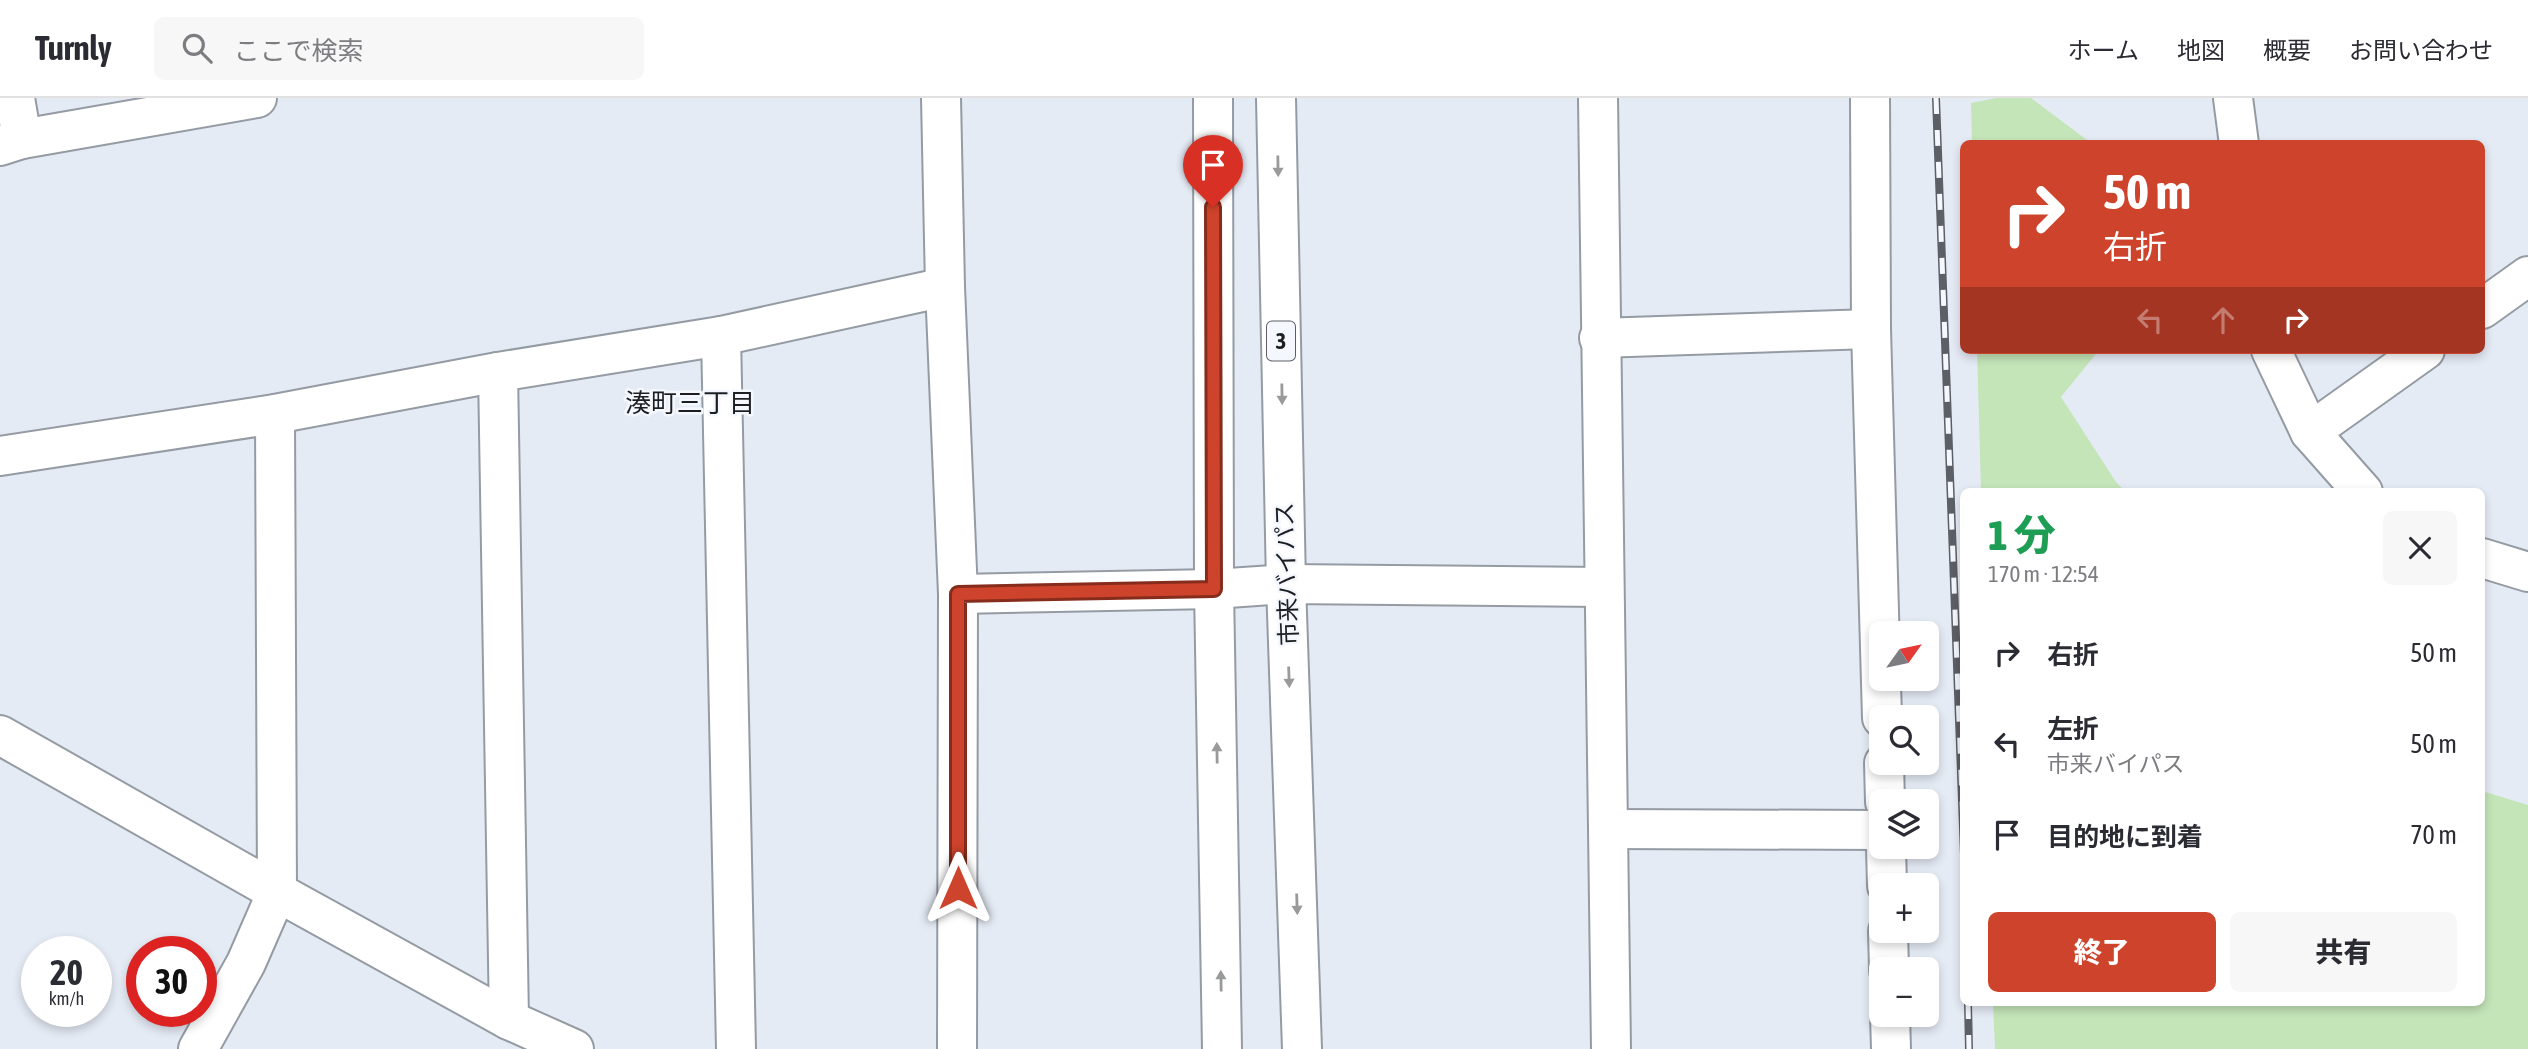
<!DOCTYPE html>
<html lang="ja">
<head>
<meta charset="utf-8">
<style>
  :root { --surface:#fff; --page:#f7f7f7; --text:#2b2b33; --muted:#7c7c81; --line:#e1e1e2; --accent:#ce432b }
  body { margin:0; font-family:"Asap Condensed","Noto Sans JP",sans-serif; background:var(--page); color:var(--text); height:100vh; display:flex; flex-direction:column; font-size:26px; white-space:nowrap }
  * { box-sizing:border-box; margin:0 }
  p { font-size:23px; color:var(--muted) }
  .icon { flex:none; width:38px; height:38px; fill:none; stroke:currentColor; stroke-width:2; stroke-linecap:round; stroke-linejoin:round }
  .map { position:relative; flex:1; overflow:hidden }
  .drawer { position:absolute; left:1960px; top:390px; width:525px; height:518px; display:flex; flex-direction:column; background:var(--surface); border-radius:10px; box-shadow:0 4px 10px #0003 }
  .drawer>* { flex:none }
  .hud { position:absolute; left:1960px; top:42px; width:525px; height:214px; border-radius:10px; box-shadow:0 4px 10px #0003; background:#ce432b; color:#fff; overflow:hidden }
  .needle { width:46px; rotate:57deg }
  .controls { position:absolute; left:1869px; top:523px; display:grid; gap:14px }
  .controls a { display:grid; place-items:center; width:70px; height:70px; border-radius:10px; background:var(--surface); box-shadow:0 4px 10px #0003; font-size:35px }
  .speed { position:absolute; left:21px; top:838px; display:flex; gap:14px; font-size:35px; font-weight:700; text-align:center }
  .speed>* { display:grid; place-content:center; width:91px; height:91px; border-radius:50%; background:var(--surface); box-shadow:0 4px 10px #0003; line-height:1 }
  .speed small { font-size:18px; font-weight:400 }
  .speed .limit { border:10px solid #d22; background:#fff; color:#111 }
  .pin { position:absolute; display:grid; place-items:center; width:60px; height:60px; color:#fff; margin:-72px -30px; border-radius:50% 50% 50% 0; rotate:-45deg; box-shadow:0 0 7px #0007 }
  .pin .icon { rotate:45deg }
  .me { position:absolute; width:77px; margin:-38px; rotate:0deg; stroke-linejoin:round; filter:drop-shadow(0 0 5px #0008) }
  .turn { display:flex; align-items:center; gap:24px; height:147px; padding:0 28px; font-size:32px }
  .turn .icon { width:91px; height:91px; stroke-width:2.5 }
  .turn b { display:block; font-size:49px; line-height:60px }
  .lanes { display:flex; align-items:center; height:66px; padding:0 28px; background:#0003; justify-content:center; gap:35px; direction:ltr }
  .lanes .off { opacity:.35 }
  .round { display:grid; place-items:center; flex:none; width:74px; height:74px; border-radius:10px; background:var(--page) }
  .headline { display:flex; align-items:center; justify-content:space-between; height:119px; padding:0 28px }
  h1 { font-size:42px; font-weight:800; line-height:52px; color:#1e9e55 }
  .primary-button { display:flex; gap:14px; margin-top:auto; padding:14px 28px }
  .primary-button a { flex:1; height:80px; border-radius:10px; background:var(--accent); color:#fff; font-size:28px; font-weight:800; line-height:80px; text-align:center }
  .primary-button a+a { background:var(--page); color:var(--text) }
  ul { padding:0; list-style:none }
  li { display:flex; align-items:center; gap:21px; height:91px; padding:0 28px }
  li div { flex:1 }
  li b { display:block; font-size:26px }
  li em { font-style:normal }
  header { display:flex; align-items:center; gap:42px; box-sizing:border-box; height:98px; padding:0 35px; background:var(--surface); border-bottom:2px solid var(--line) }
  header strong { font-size:33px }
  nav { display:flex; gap:38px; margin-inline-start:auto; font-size:24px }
  .search { width:490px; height:63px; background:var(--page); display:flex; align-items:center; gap:18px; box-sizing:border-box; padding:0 24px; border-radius:10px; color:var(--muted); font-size:26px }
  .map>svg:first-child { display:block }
  .green { fill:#c4e5b8 }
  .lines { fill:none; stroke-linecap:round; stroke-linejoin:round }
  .minor-casing { stroke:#959ba3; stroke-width:42 }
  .trunk-casing { stroke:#959ba3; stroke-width:42 }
  .minor { stroke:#fff; stroke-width:38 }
  .trunk { stroke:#fff; stroke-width:38 }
  .rail-casing { stroke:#5c5f65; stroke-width:8 }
  .rail { stroke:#f4f8fe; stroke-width:5; stroke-dasharray:16; stroke-linecap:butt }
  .oneway { fill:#999a9c }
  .route-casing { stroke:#862c1c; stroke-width:18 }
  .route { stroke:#ce432b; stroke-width:12 }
  .labels { text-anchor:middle; stroke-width:5; stroke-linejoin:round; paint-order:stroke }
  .shield { fill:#f4f8fe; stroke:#5d5f64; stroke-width:2 }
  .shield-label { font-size:23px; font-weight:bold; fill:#1c1e22 }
  .street-label { font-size:24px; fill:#1c1e22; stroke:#f4f8fe }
  .neighbourhood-label { font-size:26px; fill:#1c1e22; stroke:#f4f8fe }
</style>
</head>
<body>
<header>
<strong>Turnly</strong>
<div class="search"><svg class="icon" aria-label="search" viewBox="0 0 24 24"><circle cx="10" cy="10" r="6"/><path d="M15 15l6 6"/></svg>ここで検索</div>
<nav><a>ホーム</a><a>地図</a><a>概要</a><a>お問い合わせ</a></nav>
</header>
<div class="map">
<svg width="2528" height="951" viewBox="0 0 2528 951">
  <rect width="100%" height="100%" fill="#e5ebf5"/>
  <g class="green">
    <polygon points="1996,0 2031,0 2091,45 1972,45 1971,5"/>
    <polygon points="1977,252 2099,252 2061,299 2116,384 2126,394 1981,394"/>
    <polygon points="2482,693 2528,707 2528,951 1995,951 1993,905 2482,905"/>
  </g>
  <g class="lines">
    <defs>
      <g id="minor">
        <polyline points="15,0 22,41"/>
        <polyline points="941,0 945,189 958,496 957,951"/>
        <path d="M 1598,0 C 1600,317 1609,634 1611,951"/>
        <polyline points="1870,0 1871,231 1882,620"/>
        <polyline points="2233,0 2239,46"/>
        <polyline points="0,48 22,41 257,0"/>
        <polyline points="2482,211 2528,178"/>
        <polyline points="721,238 736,951"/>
        <polyline points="1599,240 1871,231"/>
        <polyline points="2271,252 2310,334 2363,394"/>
        <polyline points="498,274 509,922"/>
        <polyline points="2310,334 2425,252"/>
        <polyline points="0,358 275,316 498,274 721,238 945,189"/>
        <polyline points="2482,460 2528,474"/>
        <polyline points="958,496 1214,491 1286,486 1603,489"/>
        <polyline points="0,637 277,794 509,922 574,951"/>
        <polyline points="1884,665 1885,704"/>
        <polyline points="1610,731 1881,732"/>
        <polyline points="1886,749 1887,788"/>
        <polyline points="1888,833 1889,872"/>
        <polyline points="1890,917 1891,951"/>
        <polyline points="198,951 246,865 277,794 275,316"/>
      </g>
      <g id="trunk">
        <polyline points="1213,0 1214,491 1222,951"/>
        <polyline points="1276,0 1286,486 1302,951"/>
      </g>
    </defs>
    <use href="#minor" class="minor-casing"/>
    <use href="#trunk" class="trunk-casing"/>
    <use href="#minor" class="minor"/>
    <use href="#trunk" class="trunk"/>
    <defs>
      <g id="rail">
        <polyline points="1936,0 1964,756"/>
        <polyline points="1968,905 1969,951"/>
      </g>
    </defs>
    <use href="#rail" class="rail-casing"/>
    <use href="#rail" class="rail"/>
  </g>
  <defs><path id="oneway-solid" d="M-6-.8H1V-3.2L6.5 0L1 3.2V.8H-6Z" transform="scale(1.75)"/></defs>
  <g class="oneway">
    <use href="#oneway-solid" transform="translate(1278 68) rotate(89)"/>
    <use href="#oneway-solid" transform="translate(1282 296) rotate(89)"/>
    <use href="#oneway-solid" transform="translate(1289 579) rotate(88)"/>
    <use href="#oneway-solid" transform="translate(1217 655) rotate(-91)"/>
    <use href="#oneway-solid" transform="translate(1297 806) rotate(88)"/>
    <use href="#oneway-solid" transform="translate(1221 883) rotate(-91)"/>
  </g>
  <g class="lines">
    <defs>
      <polyline id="route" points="958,790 958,496 1214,491 1213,109"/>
    </defs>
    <use href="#route" class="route-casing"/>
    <use href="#route" class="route"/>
  </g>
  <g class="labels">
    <rect class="shield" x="1267" y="223.5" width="28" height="39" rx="5"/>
    <g class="shield-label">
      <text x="1281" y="251">3</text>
    </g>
    <g class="street-label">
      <text transform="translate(1287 476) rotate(-92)" y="8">市来バイパス</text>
    </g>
    <g class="neighbourhood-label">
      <text x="690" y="314">湊町三丁目</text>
    </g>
  </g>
</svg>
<div class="controls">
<a><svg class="needle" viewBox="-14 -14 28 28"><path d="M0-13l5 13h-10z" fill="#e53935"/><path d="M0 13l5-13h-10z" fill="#7c7c81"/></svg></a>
<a><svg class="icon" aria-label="search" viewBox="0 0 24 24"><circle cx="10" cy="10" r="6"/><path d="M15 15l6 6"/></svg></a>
<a><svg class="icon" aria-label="layers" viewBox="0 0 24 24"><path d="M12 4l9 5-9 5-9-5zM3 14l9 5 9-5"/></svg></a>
<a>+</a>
<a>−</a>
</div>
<div class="speed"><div>20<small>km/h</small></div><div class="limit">30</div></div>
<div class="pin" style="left:1213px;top:109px;background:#d93025"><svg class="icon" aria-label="arrive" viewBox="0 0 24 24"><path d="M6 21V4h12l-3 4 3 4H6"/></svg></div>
<svg class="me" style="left:958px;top:790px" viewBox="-20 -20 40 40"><path d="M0-17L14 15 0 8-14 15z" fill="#ce432b" stroke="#fff" stroke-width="4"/></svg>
<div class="hud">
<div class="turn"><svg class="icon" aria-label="right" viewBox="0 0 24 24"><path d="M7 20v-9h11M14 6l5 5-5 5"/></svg><div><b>50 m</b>右折</div></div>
<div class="lanes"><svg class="icon off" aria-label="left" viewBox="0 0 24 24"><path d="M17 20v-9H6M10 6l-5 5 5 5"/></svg><svg class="icon off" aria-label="ahead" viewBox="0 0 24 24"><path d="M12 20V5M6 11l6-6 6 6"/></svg><svg class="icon" aria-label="right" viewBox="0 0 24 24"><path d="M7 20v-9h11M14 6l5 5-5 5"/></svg></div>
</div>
<section class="drawer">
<div class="headline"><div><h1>1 分</h1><p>170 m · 12:54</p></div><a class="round"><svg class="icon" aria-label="close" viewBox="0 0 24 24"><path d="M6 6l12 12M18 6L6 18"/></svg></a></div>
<ul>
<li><svg class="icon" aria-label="right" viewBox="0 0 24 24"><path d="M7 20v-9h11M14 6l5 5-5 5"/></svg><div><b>右折</b></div><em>50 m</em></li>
<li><svg class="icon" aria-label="left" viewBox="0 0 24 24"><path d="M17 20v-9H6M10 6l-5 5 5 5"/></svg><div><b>左折</b><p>市来バイパス</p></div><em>50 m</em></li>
<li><svg class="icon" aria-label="arrive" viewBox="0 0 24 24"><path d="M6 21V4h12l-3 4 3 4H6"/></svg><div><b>目的地に到着</b></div><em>70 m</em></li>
</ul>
<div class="primary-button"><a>終了</a><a>共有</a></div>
</section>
</div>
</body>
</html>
